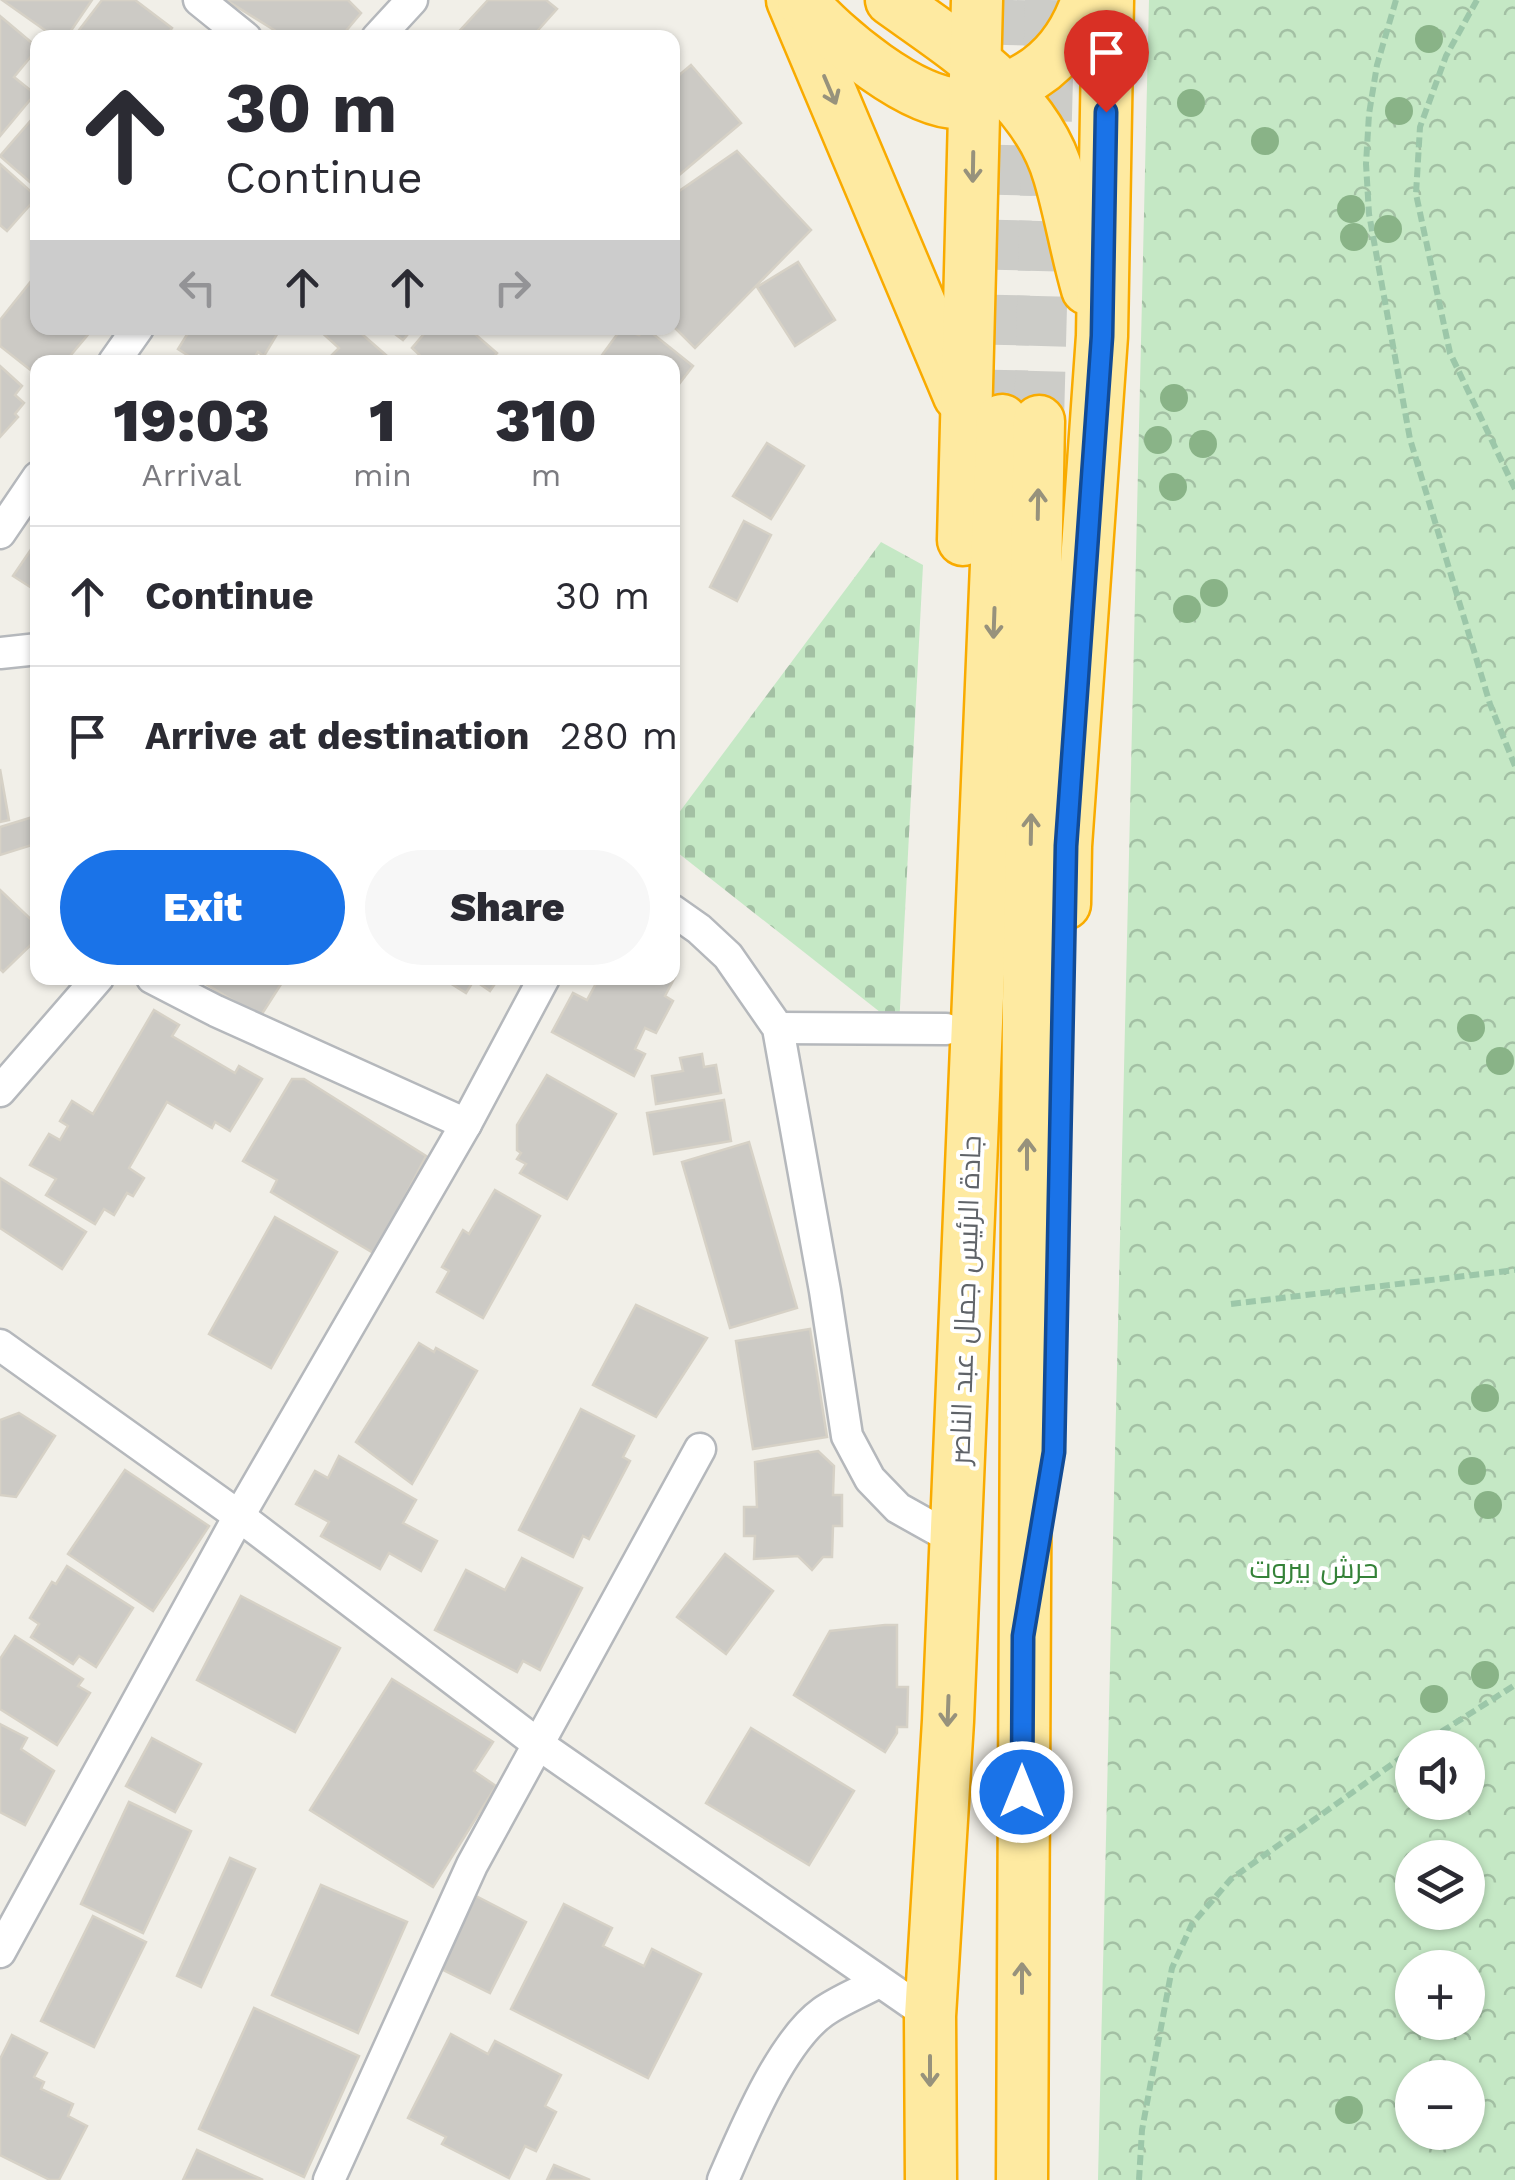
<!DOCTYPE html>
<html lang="en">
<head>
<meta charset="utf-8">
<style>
  :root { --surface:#fff; --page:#f7f7f7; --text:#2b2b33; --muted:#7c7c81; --line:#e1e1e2; --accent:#1a73e8 }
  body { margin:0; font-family:"Work Sans",Cairo,sans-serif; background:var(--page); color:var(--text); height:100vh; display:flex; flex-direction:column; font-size:38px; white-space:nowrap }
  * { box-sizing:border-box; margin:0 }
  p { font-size:32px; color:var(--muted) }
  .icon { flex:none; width:55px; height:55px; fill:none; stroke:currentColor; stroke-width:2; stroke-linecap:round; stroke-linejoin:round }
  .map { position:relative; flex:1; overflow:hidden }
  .side { position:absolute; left:30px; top:355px; width:650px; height:630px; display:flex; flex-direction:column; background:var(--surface); border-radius:20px; box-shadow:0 2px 8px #0004 }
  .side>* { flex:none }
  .hud { position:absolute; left:30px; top:30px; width:650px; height:305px; border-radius:20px; box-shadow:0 2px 8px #0004; background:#fff; color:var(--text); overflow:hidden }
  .buttons { position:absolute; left:1395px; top:1730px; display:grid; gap:20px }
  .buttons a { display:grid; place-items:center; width:90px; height:90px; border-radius:50%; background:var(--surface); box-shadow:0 2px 8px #0004; font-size:50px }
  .pin { position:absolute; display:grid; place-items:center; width:85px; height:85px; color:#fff; margin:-102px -42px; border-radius:50% 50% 50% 0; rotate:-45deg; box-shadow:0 0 10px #0007 }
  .pin .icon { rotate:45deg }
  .me { position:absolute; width:110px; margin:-55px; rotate:0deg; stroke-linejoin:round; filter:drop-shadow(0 0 8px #0008) }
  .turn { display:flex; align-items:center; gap:35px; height:210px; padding:0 30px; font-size:45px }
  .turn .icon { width:130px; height:130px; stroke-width:2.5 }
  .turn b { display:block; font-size:70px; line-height:85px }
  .lanes { display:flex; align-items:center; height:95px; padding:0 30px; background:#0003; justify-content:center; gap:50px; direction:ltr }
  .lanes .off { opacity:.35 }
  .eta { display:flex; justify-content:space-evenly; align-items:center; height:170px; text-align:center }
  .eta b { font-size:60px; font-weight:800; line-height:70px }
  .cta { display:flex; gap:20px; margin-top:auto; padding:20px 30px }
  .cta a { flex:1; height:115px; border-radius:60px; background:var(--accent); color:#fff; font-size:40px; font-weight:800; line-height:115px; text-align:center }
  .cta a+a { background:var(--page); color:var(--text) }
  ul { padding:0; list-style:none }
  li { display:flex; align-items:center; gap:30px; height:140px; padding:0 30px; border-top:2px solid var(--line) }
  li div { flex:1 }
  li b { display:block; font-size:38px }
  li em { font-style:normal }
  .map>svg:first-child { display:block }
  .cemetery { fill:url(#cemetery-stones) }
  .park { fill:url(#park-crowns); fill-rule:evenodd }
  .building { fill:#cccac5; stroke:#d6d1c6; stroke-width:2.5 }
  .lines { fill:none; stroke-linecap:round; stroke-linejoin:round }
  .trunk-tunnel { stroke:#ccccc8; stroke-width:50; stroke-dasharray:50 25; stroke-linecap:butt }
  .minor-casing { stroke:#b5b8bc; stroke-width:35 }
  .trunk-casing { stroke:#f9ab00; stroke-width:55 }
  .path { stroke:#9cc7a9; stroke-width:6; stroke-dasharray:10 5; stroke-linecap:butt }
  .minor { stroke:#fff; stroke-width:30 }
  .trunk { stroke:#feeaa1; stroke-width:50 }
  .tree { fill:#89b387 }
  .oneway { stroke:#97927c }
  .route-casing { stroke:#114b97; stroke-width:25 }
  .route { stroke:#1a73e8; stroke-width:18 }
  .labels { text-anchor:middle; stroke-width:8; stroke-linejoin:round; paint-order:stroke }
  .street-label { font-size:28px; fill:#5f6368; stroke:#fff }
  .park-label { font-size:28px; fill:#348238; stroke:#fff }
</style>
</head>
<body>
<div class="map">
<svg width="1515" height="2180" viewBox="0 0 1515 2180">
  <defs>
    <pattern id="cemetery-stones" width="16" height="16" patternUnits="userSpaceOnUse" patternTransform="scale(2.5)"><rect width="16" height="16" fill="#c5e8c5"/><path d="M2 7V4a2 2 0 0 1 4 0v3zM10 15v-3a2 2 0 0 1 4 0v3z" fill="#a3c0a4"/></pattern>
    <pattern id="park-crowns" width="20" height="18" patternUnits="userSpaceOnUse" patternTransform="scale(2.5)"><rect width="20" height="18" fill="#c5e8c5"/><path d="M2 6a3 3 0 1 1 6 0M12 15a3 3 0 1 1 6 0" fill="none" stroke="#a3c0a4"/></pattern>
  </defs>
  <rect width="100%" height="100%" fill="#f1efe8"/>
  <polygon class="cemetery" points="881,542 923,565 899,1027 673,849 672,822"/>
  <path class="park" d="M 1149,0 L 1515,0 L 1515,2180 L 1098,2180 ZM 1412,1748 L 1468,1748 L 1468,1802 L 1412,1802 ZM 1412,1858 L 1468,1858 L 1468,1912 L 1412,1912 ZM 1412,1968 L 1468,1968 L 1468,2022 L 1412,2022 ZM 1412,2078 L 1468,2078 L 1468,2132 L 1412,2132 Z"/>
  <g class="building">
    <polygon points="2,0 92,0 66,38 56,38"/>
    <polygon points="102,0 135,0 172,28 165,38 73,38"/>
    <polygon points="226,0 348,0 361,13 340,38 287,38"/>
    <polygon points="488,0 546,0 557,9 531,38 453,38"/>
    <polygon points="0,16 38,48 14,77 35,94 0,136"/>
    <polygon points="691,65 741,123 672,181 672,81"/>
    <polygon points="38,112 38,189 0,156"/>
    <polygon points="737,151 811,230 695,348 672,325 672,196"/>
    <polygon points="0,164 37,197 7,231 0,225"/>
    <polygon points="798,262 835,320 795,346 757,287"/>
    <polygon points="36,275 38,328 86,328 91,331 65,362 38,362 38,376 0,346 0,320"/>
    <polygon points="191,328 274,328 279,331 264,356 258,352 251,362 193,362 195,360 178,349"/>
    <polygon points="321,328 355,328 394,362 325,362 339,348 319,330"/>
    <polygon points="387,328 413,328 403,340"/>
    <polygon points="429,328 468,328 497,353 489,362 423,362 425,360 412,348"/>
    <polygon points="621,329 639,335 647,329 693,366 672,393 672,362 597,362"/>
    <polygon points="0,366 22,386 15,395 24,403 15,414 18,417 0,437"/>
    <polygon points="767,443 804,466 771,519 733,496"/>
    <polygon points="744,521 771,535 737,601 710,587"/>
    <polygon points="38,539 38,592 13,576"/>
    <polygon points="0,769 9,820 0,822"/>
    <polygon points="36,816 38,843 0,855 0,827"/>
    <polygon points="0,890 38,926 38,938 3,972 0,969"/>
    <polygon points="672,975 675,977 665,996 673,1001 656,1033 645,1028 635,1049 645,1054 634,1076 552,1032 573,993 587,1000 599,978"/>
    <polygon points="196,978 285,978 260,1017"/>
    <polygon points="442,978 499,978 490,991 474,980 466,993"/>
    <polygon points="154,1010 179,1025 172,1036 235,1073 239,1066 262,1079 230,1131 215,1122 212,1128 167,1102 129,1168 144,1178 133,1196 127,1193 114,1215 104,1209 95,1224 46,1195 56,1179 30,1165 49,1134 60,1140 68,1126 60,1121 72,1101 93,1114"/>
    <polygon points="702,1054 704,1067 716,1065 721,1093 656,1104 652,1076 683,1071 680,1058"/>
    <polygon points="547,1075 616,1114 567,1199 520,1173 526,1164 517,1159 521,1153 517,1150 517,1125"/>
    <polygon points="292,1079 304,1079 426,1156 375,1254 271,1192 277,1180 243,1161"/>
    <polygon points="724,1100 731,1141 654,1154 647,1113"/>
    <polygon points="749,1142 797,1308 730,1328 682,1162"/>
    <polygon points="0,1178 86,1232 62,1269 0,1228"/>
    <polygon points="495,1190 540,1216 483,1318 437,1292 449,1271 442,1267 463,1230 469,1234"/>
    <polygon points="275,1217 337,1252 271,1368 209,1334"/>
    <polygon points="636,1305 707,1338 656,1417 593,1385"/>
    <polygon points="810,1329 827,1437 753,1449 736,1341"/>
    <polygon points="419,1343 434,1352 436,1348 477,1371 412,1484 356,1442"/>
    <polygon points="581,1409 634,1436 623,1457 630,1461 589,1539 583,1536 573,1557 519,1530"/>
    <polygon points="19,1413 55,1436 16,1497 0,1495 0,1420"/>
    <polygon points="818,1451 834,1466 833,1495 842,1495 842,1526 833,1526 832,1557 823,1557 812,1570 798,1556 754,1559 755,1536 744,1536 744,1507 757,1507 755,1462"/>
    <polygon points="339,1456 416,1500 403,1523 437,1541 421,1571 389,1553 380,1569 321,1536 329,1522 296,1504 315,1471 328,1478"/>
    <polygon points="125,1470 209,1526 153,1611 68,1554"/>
    <polygon points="725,1554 773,1591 726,1654 677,1617"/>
    <polygon points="522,1558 582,1588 540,1670 523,1661 517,1672 435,1630 466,1570 505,1590"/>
    <polygon points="67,1566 133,1608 96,1667 79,1656 73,1664 31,1637 39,1624 30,1618 52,1582 56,1584"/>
    <polygon points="241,1596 340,1648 295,1732 197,1680"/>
    <polygon points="885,1625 897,1625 897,1687 908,1687 907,1727 897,1727 897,1733 885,1752 794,1695 830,1631"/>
    <polygon points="15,1636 83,1679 78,1686 90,1693 57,1745 0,1709 0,1659"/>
    <polygon points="392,1679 493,1742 474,1771 496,1786 433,1887 310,1810"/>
    <polygon points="0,1724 27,1738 21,1749 54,1771 25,1825 0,1812"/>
    <polygon points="751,1728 854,1791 809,1865 706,1803"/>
    <polygon points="152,1738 201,1764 175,1812 126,1786"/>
    <polygon points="129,1802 191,1831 143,1933 81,1904"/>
    <polygon points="230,1858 255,1869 201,1987 177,1976"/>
    <polygon points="321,1885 407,1922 358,2033 272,1995"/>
    <polygon points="476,1896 526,1922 490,1993 439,1968"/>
    <polygon points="564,1904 612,1928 603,1946 644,1966 652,1949 701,1974 648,2078 511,2009"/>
    <polygon points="93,1916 146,1942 94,2047 41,2021"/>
    <polygon points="254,2008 359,2056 304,2177 199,2129"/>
    <polygon points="451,2034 488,2054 495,2041 561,2075 545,2106 556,2112 536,2151 525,2146 509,2178 442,2144 446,2137 408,2118"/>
    <polygon points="12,2035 47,2053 34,2077 44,2082 41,2089 73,2104 68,2116 87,2126 59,2180 50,2180 0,2155 0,2059"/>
    <polygon points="197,2150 263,2180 183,2180"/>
    <polygon points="554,2165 590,2180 547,2180"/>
  </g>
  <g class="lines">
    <g class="trunk-tunnel">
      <polyline points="1002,420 1012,0"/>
      <polyline points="1039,421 1050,0"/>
    </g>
    <defs>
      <g id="minor">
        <polyline points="199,0 246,38"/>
        <polyline points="377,38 412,0"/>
        <polyline points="114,362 138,328"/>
        <polyline points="0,533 38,477"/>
        <polyline points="0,653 38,649"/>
        <polyline points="672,910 699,929 728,956 778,1028 825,1291 847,1436 870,1479 898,1508 939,1531"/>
        <polyline points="152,978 216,1011 466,1124"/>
        <polyline points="778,1028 946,1029"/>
        <polyline points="0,1091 98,978"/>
        <polyline points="0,1345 239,1516 538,1744 930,2016"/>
        <polyline points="0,1952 239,1516 466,1124 544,978"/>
        <polyline points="329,2180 472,1865 700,1449"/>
        <path d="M 723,2180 C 744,2132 781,2042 823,2012 C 840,2000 861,1992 879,1982"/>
      </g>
      <g id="trunk">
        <polyline points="792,0 959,396"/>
        <path d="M 891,0 C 955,46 1036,95 1059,176 C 1070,213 1076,251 1087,289"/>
        <path d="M 803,2 C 831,36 916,108 963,103 C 983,101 1003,90 1021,81 C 1055,64 1075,36 1087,0"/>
        <polyline points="963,540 977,0"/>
        <polyline points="1065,904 1066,846 1102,336 1108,0"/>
        <polyline points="931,2180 930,2016 948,1721 1002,420"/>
        <polyline points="1022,2180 1028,1001 1039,421"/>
      </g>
    </defs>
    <use href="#minor" class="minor-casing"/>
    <use href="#trunk" class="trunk-casing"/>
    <g class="path">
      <polyline points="1396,0 1377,65 1369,114 1366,164 1369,214 1410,439 1490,704 1515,766"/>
      <polyline points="1477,0 1446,56 1420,127 1416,194 1450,353 1515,489"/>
      <polyline points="1231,1304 1515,1270"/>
      <polyline points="1416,1748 1515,1685"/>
      <polyline points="1139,2180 1142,2130 1172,1968 1192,1924 1231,1879 1412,1750"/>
    </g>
    <use href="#minor" class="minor"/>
    <use href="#trunk" class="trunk"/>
  </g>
  <g class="tree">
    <circle cx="1429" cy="39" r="14"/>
    <circle cx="1191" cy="103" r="14"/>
    <circle cx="1399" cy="111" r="14"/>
    <circle cx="1265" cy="141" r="14"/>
    <circle cx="1351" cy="209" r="14"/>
    <circle cx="1388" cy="229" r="14"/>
    <circle cx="1354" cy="237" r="14"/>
    <circle cx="1174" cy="398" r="14"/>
    <circle cx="1158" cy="440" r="14"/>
    <circle cx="1203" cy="444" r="14"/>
    <circle cx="1173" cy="487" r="14"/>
    <circle cx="1214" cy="593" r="14"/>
    <circle cx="1187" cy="609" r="14"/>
    <circle cx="1471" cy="1028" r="14"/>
    <circle cx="1500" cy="1061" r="14"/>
    <circle cx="1485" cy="1398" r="14"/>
    <circle cx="1472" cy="1471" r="14"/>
    <circle cx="1488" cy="1505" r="14"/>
    <circle cx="1485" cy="1675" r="14"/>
    <circle cx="1434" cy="1699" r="14"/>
    <circle cx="1349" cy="2110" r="14"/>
  </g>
  <defs><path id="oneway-shaft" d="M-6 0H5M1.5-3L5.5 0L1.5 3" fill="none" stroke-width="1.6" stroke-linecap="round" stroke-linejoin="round" transform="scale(2.5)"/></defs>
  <g class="oneway">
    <use href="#oneway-shaft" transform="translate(830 90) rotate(67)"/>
    <use href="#oneway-shaft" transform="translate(973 167) rotate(91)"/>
    <use href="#oneway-shaft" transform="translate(1038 504) rotate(-89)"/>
    <use href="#oneway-shaft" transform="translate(994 623) rotate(92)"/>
    <use href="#oneway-shaft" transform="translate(1031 829) rotate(-89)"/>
    <use href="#oneway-shaft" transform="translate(1027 1154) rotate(-90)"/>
    <use href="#oneway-shaft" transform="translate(948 1711) rotate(92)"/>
    <use href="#oneway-shaft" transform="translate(1022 1978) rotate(-90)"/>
    <use href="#oneway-shaft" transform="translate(930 2071) rotate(90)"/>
  </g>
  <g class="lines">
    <defs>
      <polyline id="route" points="1022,1792 1023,1636 1054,1452 1066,846 1102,336 1106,112"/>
    </defs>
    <use href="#route" class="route-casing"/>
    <use href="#route" class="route"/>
  </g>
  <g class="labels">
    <g class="street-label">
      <text transform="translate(965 1300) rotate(-88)" y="10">جادة الرئيس جمال عبد الناصر</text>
    </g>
    <g class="park-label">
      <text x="1314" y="1578">حرش بيروت</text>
    </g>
  </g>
</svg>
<div class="buttons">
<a><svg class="icon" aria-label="sound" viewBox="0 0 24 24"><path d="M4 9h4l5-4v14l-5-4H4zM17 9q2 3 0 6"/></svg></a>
<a><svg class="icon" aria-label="layers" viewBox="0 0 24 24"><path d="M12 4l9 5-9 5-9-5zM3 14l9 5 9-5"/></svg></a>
<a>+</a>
<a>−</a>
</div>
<div class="pin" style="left:1106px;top:112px;background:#d93025"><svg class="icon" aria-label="arrive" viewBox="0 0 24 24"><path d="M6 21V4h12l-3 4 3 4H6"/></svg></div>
<svg class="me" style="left:1022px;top:1792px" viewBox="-20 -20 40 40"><circle r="17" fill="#1a73e8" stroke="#fff" stroke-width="3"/><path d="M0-11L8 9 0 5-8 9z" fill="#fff"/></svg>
<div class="hud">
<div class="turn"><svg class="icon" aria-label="ahead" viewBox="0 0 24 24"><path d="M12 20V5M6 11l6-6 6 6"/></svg><div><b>30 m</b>Continue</div></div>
<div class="lanes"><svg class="icon off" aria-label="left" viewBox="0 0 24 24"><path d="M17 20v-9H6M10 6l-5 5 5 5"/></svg><svg class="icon" aria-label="ahead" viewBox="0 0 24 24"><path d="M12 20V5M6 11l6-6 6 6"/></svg><svg class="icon" aria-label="ahead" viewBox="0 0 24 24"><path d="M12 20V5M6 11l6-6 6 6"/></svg><svg class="icon off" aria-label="right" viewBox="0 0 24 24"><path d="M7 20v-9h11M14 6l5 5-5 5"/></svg></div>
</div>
<section class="side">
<div class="eta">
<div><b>19:03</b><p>Arrival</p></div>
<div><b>1</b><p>min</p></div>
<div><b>310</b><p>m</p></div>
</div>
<ul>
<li><svg class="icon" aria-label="ahead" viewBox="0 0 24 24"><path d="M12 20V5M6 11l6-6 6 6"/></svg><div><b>Continue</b></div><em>30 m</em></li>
<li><svg class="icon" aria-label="arrive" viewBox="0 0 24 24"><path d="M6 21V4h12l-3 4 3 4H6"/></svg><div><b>Arrive at destination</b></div><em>280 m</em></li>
</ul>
<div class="cta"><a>Exit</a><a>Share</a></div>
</section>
</div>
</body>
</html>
